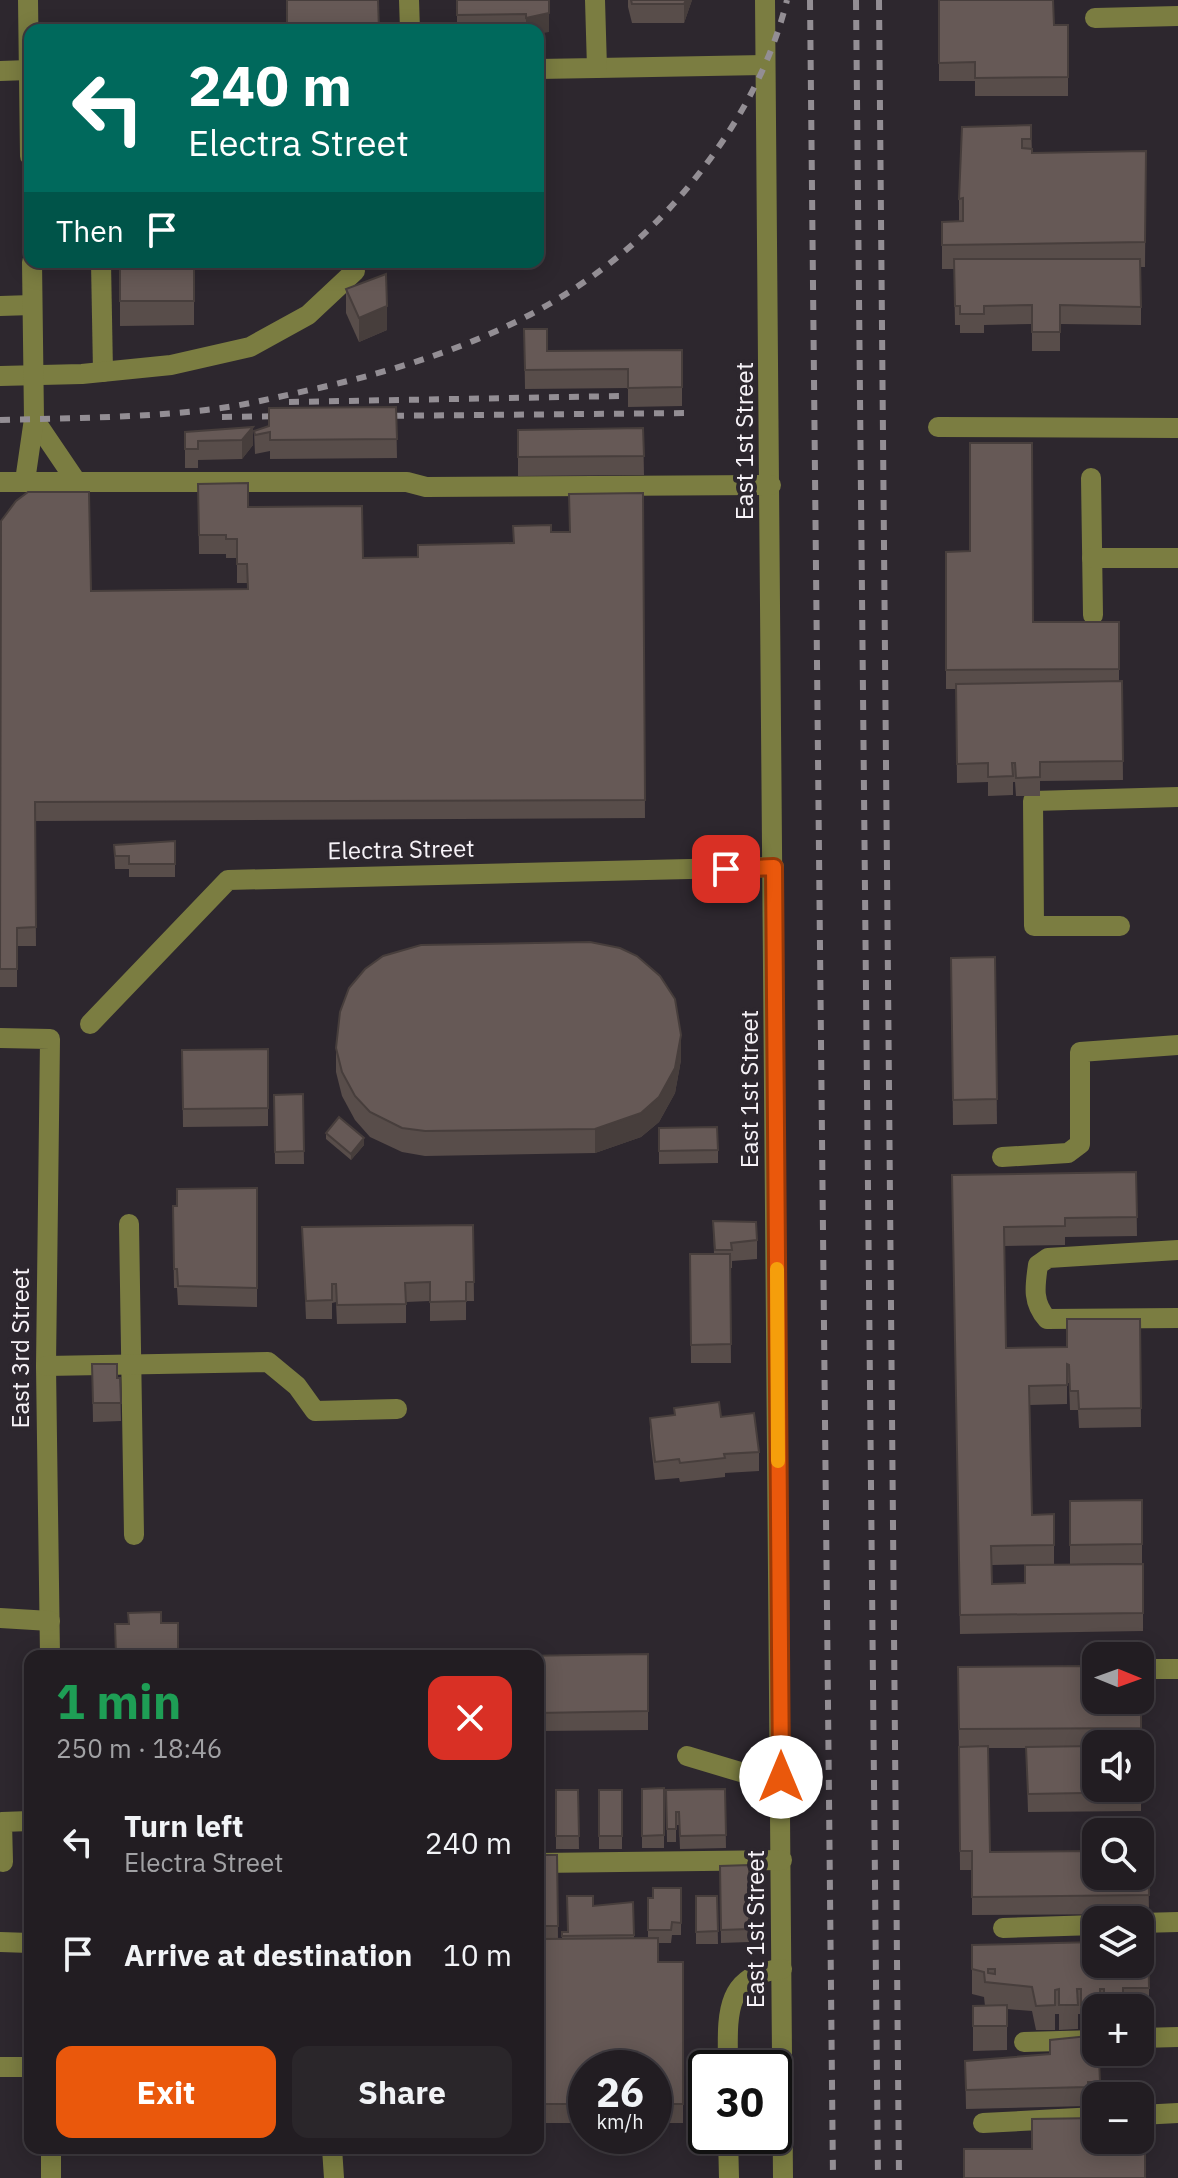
<!DOCTYPE html>
<html lang="en">
<head>
<meta charset="utf-8">
<style>
  :root { --surface:#221d22; --page:#2a262a; --text:#f1f3f6; --muted:#a2a2a5; --line:#3f3b40; --accent:#ea580c }
  body { margin:0; font-family:"IBM Plex Sans",sans-serif; background:var(--page); color:var(--text); height:100vh; display:flex; flex-direction:column; font-size:30px; white-space:nowrap }
  * { box-sizing:border-box; margin:0 }
  p { font-size:26px; color:var(--muted) }
  .icon { flex:none; width:44px; height:44px; fill:none; stroke:currentColor; stroke-width:2; stroke-linecap:round; stroke-linejoin:round }
  .map { position:relative; flex:1; overflow:hidden }
  .panel { position:absolute; left:24px; top:1650px; width:520px; height:504px; display:flex; flex-direction:column; background:var(--surface); border-radius:16px; box-shadow:0 4px 20px #0003,0 0 0 2px var(--line) }
  .panel>* { flex:none }
  .banner { position:absolute; left:24px; top:24px; width:520px; height:244px; border-radius:16px; box-shadow:0 4px 20px #0003,0 0 0 2px var(--line); background:#00695c; color:#fff; overflow:hidden }
  .needle { width:52px; rotate:91deg }
  .buttons { position:absolute; left:1082px; top:1642px; display:grid; gap:16px }
  .buttons a { display:grid; place-items:center; width:72px; height:72px; border-radius:16px; background:var(--surface); box-shadow:0 4px 20px #0003,0 0 0 2px var(--line); font-size:40px }
  .speed { position:absolute; left:568px; top:2050px; display:flex; gap:16px; font-size:40px; font-weight:700; text-align:center }
  .speed>* { display:grid; place-content:center; width:104px; height:104px; border-radius:50%; background:var(--surface); box-shadow:0 4px 20px #0003,0 0 0 2px var(--line); line-height:1 }
  .speed small { font-size:20px; font-weight:400 }
  .speed .limit { border:4px solid #111; border-radius:12px; background:#fff; color:#111 }
  .pin { position:absolute; display:grid; place-items:center; width:68px; height:68px; color:#fff; margin:-34px; border-radius:16px; box-shadow:0 4px 12px #0006 }
  .me { position:absolute; width:88px; margin:-44px; rotate:0deg; stroke-linejoin:round; filter:drop-shadow(0 0 6px #0008) }
  .turn { display:flex; align-items:center; gap:28px; height:168px; padding:0 32px; font-size:36px }
  .turn .icon { width:104px; height:104px; stroke-width:2.5 }
  .turn b { display:block; font-size:56px; line-height:68px }
  .then { display:flex; align-items:center; height:76px; padding:0 32px; background:#0003; gap:16px; font-size:30px }
  .round { display:grid; place-items:center; flex:none; width:84px; height:84px; border-radius:16px; background:var(--page) }
  .head { display:flex; align-items:center; justify-content:space-between; height:136px; padding:0 32px }
  h1 { font-size:48px; font-weight:700; line-height:60px; color:#1e9e55 }
  .button { display:flex; gap:16px; margin-top:auto; padding:16px 32px }
  .button a { flex:1; height:92px; border-radius:16px; background:var(--accent); color:#fff; font-size:32px; font-weight:700; line-height:92px; text-align:center }
  .button a+a { background:var(--page); color:var(--text) }
  ul { padding:0; list-style:none }
  li { display:flex; align-items:center; gap:24px; height:112px; padding:0 32px }
  li div { flex:1 }
  li b { display:block; font-size:30px }
  li em { font-style:normal }
  .map>svg:first-child { display:block }
  .lines { fill:none; stroke-linecap:round; stroke-linejoin:round }
  .minor { stroke:#7b7d41; stroke-width:20 }
  .rail { stroke:#938e94; stroke-width:6; stroke-dasharray:10 10; stroke-linecap:butt }
  .wall { fill:#584d4a; fill-rule:evenodd }
  .shaded-wall { fill:#473e3c }
  .building { fill:#665956; stroke:#473e3c; stroke-width:2; fill-rule:evenodd }
  .route-casing { stroke:#983908; stroke-width:20 }
  .route { stroke:#ea580c; stroke-width:14 }
  .slow { stroke:#f59e0b; stroke-width:14 }
  .labels { text-anchor:middle; stroke-width:8; stroke-linejoin:round; paint-order:stroke }
  .street-label { font-size:24px; fill:#f6f2f7; stroke:#2d272e }
</style>
</head>
<body>
<div class="map">
<svg width="1178" height="2178" viewBox="0 0 1178 2178">
  <rect width="100%" height="100%" fill="#2d272e"/>
  <g class="lines">
    <g class="minor">
      <polyline points="28,0 30,156"/>
      <polyline points="409,0 410,30"/>
      <polyline points="765,0 783,2178"/>
      <polyline points="1095,18 1178,16"/>
      <polyline points="597,68 765,65"/>
      <polyline points="538,69 597,68 595,0"/>
      <polyline points="0,71 29,70"/>
      <polyline points="101,262 103,372"/>
      <polyline points="0,306 32,305"/>
      <polyline points="0,376 82,374 171,365 250,347 308,315 355,271"/>
      <polyline points="34,419 76,481"/>
      <polyline points="938,427 1178,428"/>
      <polyline points="1091,478 1093,615"/>
      <polyline points="25,481 34,419 32,262"/>
      <polyline points="0,482 407,482 426,487 771,485"/>
      <polyline points="1092,558 1178,558"/>
      <polyline points="1120,926 1034,926 1033,801 1178,797"/>
      <polyline points="90,1024 228,880 774,867"/>
      <polyline points="0,1038 50,1039 46,1366 50,1656"/>
      <polyline points="1002,1157 1068,1153 1080,1144 1080,1052 1178,1045"/>
      <polyline points="129,1224 134,1535"/>
      <path d="M 1178,1250 L 1048,1258 L 1038,1265 C 1035,1286 1032,1302 1047,1319 L 1178,1318"/>
      <polyline points="46,1366 268,1362 297,1386 315,1411 397,1409"/>
      <polyline points="0,1618 50,1621"/>
      <polyline points="1140,1669 1178,1669"/>
      <polyline points="687,1756 744,1773 781,1777"/>
      <polyline points="3,1862 2,1822 30,1821"/>
      <polyline points="538,1863 782,1860"/>
      <polyline points="1140,1923 1178,1922"/>
      <polyline points="1003,1928 1096,1925"/>
      <polyline points="0,1942 30,1943"/>
      <polyline points="1140,2038 1178,2037"/>
      <polyline points="1024,2042 1096,2040"/>
      <polyline points="0,2067 30,2067"/>
      <path d="M 728,2068 C 728,2021 721,1974 782,1969"/>
      <polyline points="1140,2115 1178,2113"/>
      <polyline points="983,2123 1096,2117"/>
      <polyline points="728,2136 729,2178"/>
      <polyline points="332,2148 334,2178"/>
      <polyline points="51,2178 51,2148"/>
    </g>
    <g class="rail">
      <polyline points="810,0 833,2178"/>
      <polyline points="856,0 878,2178"/>
      <polyline points="879,0 899,2178"/>
      <polyline points="289,402 621,396"/>
      <polyline points="374,416 690,413"/>
      <polyline points="222,417 290,416"/>
      <path d="M 0,420 C 69,418 138,418 206,410 C 244,406 281,396 319,388 C 475,352 605,298 704,167 C 742,117 772,61 787,0"/>
    </g>
  </g>
  <g class="wall">
    <polygon points="457,0 549,0 549,32 538,30 457,30"/>
    <polygon points="628,0 692,0 684,23 632,23 628,7"/>
    <polygon points="939,0 1054,25 1068,25 1068,96 975,96 975,81 939,81"/>
    <polygon points="1031,125 1032,153 1146,151 1145,267 1141,267 1141,325 1060,324 1060,351 1032,351 1032,324 984,325 984,333 960,333 960,325 955,325 954,269 942,269 942,222 959,221 959,199"/>
    <polygon points="120,262 194,262 194,325 120,326"/>
    <polygon points="346,289 387,330 359,342 346,313"/>
    <polygon points="524,329 547,351 682,350 682,406 628,407 628,388 525,389"/>
    <polygon points="396,407 397,458 270,459 270,451 255,454 254,431"/>
    <polygon points="253,427 253,445 242,459 198,460 198,468 185,468 185,432"/>
    <polygon points="643,428 644,475 518,476 518,430"/>
    <polygon points="198,484 248,507 363,558 418,557 514,543 551,532 570,532 643,493 645,818 35,821 36,946 17,946 17,987 0,987 0,555 91,591 247,589 247,583 237,583 237,558 226,558 226,554 199,554"/>
    <polygon points="946,552 1033,622 1119,622 1119,681 1122,681 1123,780 1040,781 1040,796 1016,796 1015,782 1013,782 1013,795 988,796 988,782 957,783 956,689 946,689"/>
    <polygon points="175,841 175,877 129,877 129,869 115,869 114,845"/>
    <polygon points="995,957 997,1124 953,1125 951,958"/>
    <polygon points="336,1048 681,1060 675,1093 659,1122 641,1137 595,1153 425,1156 402,1152 370,1137 355,1120 342,1096 336,1072"/>
    <polygon points="268,1049 268,1126 183,1127 182,1050"/>
    <polygon points="303,1094 304,1164 275,1164 274,1095"/>
    <polygon points="659,1128 718,1150 718,1163 659,1164"/>
    <polygon points="326,1133 364,1145 351,1160 326,1139"/>
    <polygon points="1136,1172 1137,1236 1065,1237 1065,1245 1004,1246 1006,1348 1067,1347 1140,1319 1141,1427 1079,1428 1078,1410 1070,1410 1069,1383 1067,1383 1067,1404 1030,1405 1032,1515 1054,1514 1054,1564 992,1565 992,1584 1025,1583 1143,1564 1143,1631 960,1634 952,1175"/>
    <polygon points="257,1188 257,1307 178,1305 177,1288 174,1288 173,1225 177,1206"/>
    <polygon points="713,1221 757,1240 757,1259 732,1261 732,1268 730,1268 731,1363 691,1363 690,1254 714,1254"/>
    <polygon points="473,1225 474,1301 466,1301 466,1320 430,1321 430,1301 406,1302 406,1323 337,1324 336,1302 332,1303 332,1319 306,1319 302,1227"/>
    <polygon points="92,1364 117,1378 120,1378 121,1421 93,1422"/>
    <polygon points="674,1408 721,1417 759,1452 759,1471 725,1473 725,1477 680,1482 679,1478 655,1480 650,1437 650,1418 674,1416"/>
    <polygon points="1142,1500 1142,1563 1070,1564 1070,1501"/>
    <polygon points="648,1654 648,1730 538,1731 538,1656"/>
    <path d="M 958,1667 L 1096,1700 L 1141,1695 L 1141,1811 L 1028,1812 L 1026,1748 L 988,1748 L 990,1852 L 1148,1850 L 1149,1914 L 972,1915 L 972,1870 L 960,1870 ZM 1096,1744 L 1140,1744 L 1140,1788 L 1096,1788 Z"/>
    <polygon points="664,1788 664,1848 642,1848 642,1789"/>
    <polygon points="725,1789 726,1848 680,1849 679,1825 676,1825 676,1842 667,1842 666,1790"/>
    <polygon points="556,1790 578,1790 579,1849 556,1849"/>
    <rect x="599" y="1790" width="23" height="59"/>
    <polygon points="538,1855 557,1855 558,1939 562,1939 562,1932 568,1932 593,1906 633,1902 634,1938 648,1938 648,1898 653,1898 681,1888 681,1935 672,1935 671,1943 658,1943 658,1962 683,1962 683,2123 654,2123 654,2068 586,2068 586,2123 538,2123 538,1999 543,1999 543,1945 538,1945"/>
    <polygon points="749,1865 749,1942 721,1943 720,1866"/>
    <polygon points="696,1896 717,1896 718,1944 696,1944"/>
    <polygon points="972,1945 1149,1988 1149,2012 1140,2012 1140,2008 1096,2008 1096,2029 1081,2029 1081,2014 1078,2014 1078,2029 1059,2030 1059,2014 1055,2014 1055,2030 1036,2030 1032,2011 1007,2009 1007,2050 973,2051 973,2006 985,2006 984,1997 972,1994"/>
    <polygon points="1099,2059 1100,2096 1096,2096 1096,2100 1088,2101 1088,2106 966,2109 965,2061"/>
  </g>
  <g class="shaded-wall">
    <polygon points="686,0 692,0 684,23 684,4"/>
    <polygon points="549,13 549,32 538,34 538,30 526,30 526,18"/>
    <polygon points="387,306 387,330 359,342 359,318"/>
    <polygon points="253,427 253,445 242,459 242,440"/>
    <polygon points="681,1035 681,1060 675,1093 659,1122 641,1137 595,1153 595,1129"/>
    <polygon points="364,1138 364,1145 351,1160 351,1154"/>
  </g>
  <g class="building">
    <polygon points="287,0 378,0 379,30 287,30"/>
    <polygon points="457,0 549,0 549,13 526,18 526,14 457,15"/>
    <polygon points="631,0 686,0 684,4 632,4"/>
    <polygon points="939,0 1053,0 1054,25 1068,25 1068,77 975,78 975,62 939,63"/>
    <polygon points="1031,125 1031,139 1022,139 1022,148 1032,149 1032,153 1146,151 1145,242 942,245 942,222 963,221 963,198 959,199 962,127"/>
    <polygon points="954,259 1140,259 1141,307 1060,305 1060,332 1032,332 1032,305 984,306 984,314 960,314 960,306 955,306"/>
    <rect x="120" y="262" width="74" height="39"/>
    <polygon points="386,274 387,306 359,318 346,289"/>
    <polygon points="524,329 547,329 547,351 682,350 682,387 628,388 628,369 525,370"/>
    <polygon points="396,407 397,439 270,440 270,432 255,435 254,431 269,426 269,408"/>
    <polygon points="253,427 242,440 198,441 198,449 185,449 185,432"/>
    <polygon points="643,428 644,456 518,457 518,430"/>
    <polygon points="970,443 1032,443 1033,622 1119,622 1119,669 946,670 946,552 970,551"/>
    <polygon points="248,483 248,507 362,506 363,558 418,557 418,545 514,543 513,526 551,525 551,532 570,532 569,494 643,493 645,800 35,802 36,927 17,928 17,969 0,969 1,521 16,501 28,492 89,492 91,591 248,589 247,564 237,564 237,539 226,539 226,535 199,535 198,484"/>
    <polygon points="1122,681 1123,761 1040,762 1040,777 1016,778 1015,763 1012,763 1013,776 988,777 988,763 957,764 956,684"/>
    <polygon points="175,841 175,864 129,864 129,856 115,856 114,845"/>
    <polygon points="590,942 620,948 637,956 660,976 675,999 681,1035 675,1068 659,1097 641,1113 595,1129 425,1131 402,1128 370,1112 355,1096 342,1072 336,1048 340,1012 349,988 365,969 383,956 421,945"/>
    <polygon points="995,957 997,1099 953,1100 951,958"/>
    <polygon points="268,1049 268,1108 183,1109 182,1050"/>
    <polygon points="303,1094 304,1151 275,1152 274,1095"/>
    <polygon points="339,1117 364,1138 351,1154 326,1133"/>
    <polygon points="717,1127 718,1150 659,1151 659,1128"/>
    <polygon points="1136,1172 1137,1217 1065,1218 1065,1226 1004,1227 1006,1348 1067,1347 1067,1319 1140,1319 1141,1408 1079,1409 1078,1391 1070,1391 1069,1365 1067,1364 1067,1385 1029,1386 1032,1515 1054,1514 1054,1545 991,1546 992,1584 1025,1583 1025,1565 1143,1564 1143,1613 960,1615 952,1175"/>
    <polygon points="257,1188 257,1288 178,1286 177,1269 174,1269 173,1206 177,1206 177,1189"/>
    <polygon points="713,1221 756,1222 757,1240 731,1243 732,1250 715,1250"/>
    <polygon points="473,1225 474,1282 466,1282 466,1301 430,1302 430,1282 405,1283 406,1304 337,1305 336,1284 332,1284 332,1300 306,1301 302,1227"/>
    <polygon points="690,1254 730,1254 731,1344 691,1345"/>
    <polygon points="92,1364 117,1364 117,1378 120,1378 121,1403 93,1403"/>
    <polygon points="719,1402 721,1417 754,1413 759,1452 724,1454 725,1458 680,1463 679,1459 655,1462 650,1418 675,1415 674,1408"/>
    <polygon points="1142,1500 1142,1544 1070,1545 1070,1501"/>
    <polygon points="161,1612 161,1623 178,1623 178,1656 116,1656 115,1624 129,1624 128,1613"/>
    <polygon points="360,1652 360,1656 228,1656 228,1653"/>
    <polygon points="648,1654 648,1711 538,1713 538,1656 518,1656"/>
    <polygon points="1096,1666 1096,1700 1140,1700 1141,1695 1141,1728 959,1729 958,1667"/>
    <polygon points="988,1746 990,1852 1096,1851 1096,1876 1140,1876 1140,1850 1148,1850 1149,1895 972,1897 972,1851 960,1851 959,1747"/>
    <polygon points="1096,1746 1096,1788 1140,1788 1141,1746 1141,1792 1028,1794 1026,1747"/>
    <polygon points="664,1788 664,1835 642,1836 642,1789"/>
    <polygon points="725,1789 726,1835 680,1836 679,1812 676,1812 676,1829 667,1829 666,1790"/>
    <polygon points="556,1790 578,1790 579,1836 556,1836"/>
    <rect x="599" y="1790" width="23" height="46"/>
    <polygon points="538,1855 557,1855 558,1926 538,1926"/>
    <polygon points="749,1865 749,1929 721,1930 720,1866"/>
    <polygon points="653,1888 681,1888 681,1923 672,1922 671,1930 648,1930 648,1898 653,1898"/>
    <polygon points="567,1896 593,1896 593,1906 633,1902 634,1935 562,1936 562,1932 568,1932"/>
    <polygon points="696,1896 717,1896 718,1931 696,1932"/>
    <polygon points="658,1938 658,1962 683,1962 683,2104 654,2104 654,2068 586,2068 586,2104 538,2104 538,1999 543,1999 543,1939"/>
    <path d="M 1140,1941 L 1148,1941 L 1149,1988 L 1123,1988 L 1123,2004 L 1104,2004 L 1104,1989 L 1100,1989 L 1100,2005 L 1081,2005 L 1081,1989 L 1077,1989 L 1078,2005 L 1059,2005 L 1059,1989 L 1055,1990 L 1055,2005 L 1036,2006 L 1032,1987 L 985,1982 L 984,1972 L 972,1969 L 972,1945 L 1096,1942 L 1096,1964 L 1140,1964 ZM 988,1969 L 995,1969 L 995,1974 L 988,1973 Z"/>
    <polygon points="1007,2005 1007,2026 973,2026 973,2006"/>
    <polygon points="1088,2036 1089,2060 1099,2059 1100,2082 1088,2082 1088,2087 966,2090 965,2061 1050,2054 1050,2040"/>
    <polygon points="1096,2118 1096,2140 1140,2140 1140,2118 1145,2118 1145,2178 964,2178 964,2149 1032,2149 1032,2119"/>
  </g>
  <g class="lines">
    <defs>
      <polyline id="route" points="726,869 774,867 781,1777"/>
    </defs>
    <use href="#route" class="route-casing"/>
    <use href="#route" class="route"/>
    <polyline class="slow" points="777,1269 778,1461"/>
  </g>
  <g class="labels">
    <g class="street-label">
      <text transform="translate(745 441) rotate(-90)" y="8">East 1st Street</text>
      <text transform="translate(401 850) rotate(-1)" y="8">Electra Street</text>
      <text transform="translate(750 1089) rotate(-90)" y="8">East 1st Street</text>
      <text transform="translate(21 1348) rotate(-90)" y="8">East 3rd Street</text>
      <text transform="translate(756 1929) rotate(-90)" y="8">East 1st Street</text>
    </g>
  </g>
</svg>
<div class="buttons">
<a><svg class="needle" viewBox="-14 -14 28 28"><path d="M0-13l5 13h-10z" fill="#e53935"/><path d="M0 13l5-13h-10z" fill="#a2a2a5"/></svg></a>
<a><svg class="icon" aria-label="sound" viewBox="0 0 24 24"><path d="M4 9h4l5-4v14l-5-4H4zM17 9q2 3 0 6"/></svg></a>
<a><svg class="icon" aria-label="search" viewBox="0 0 24 24"><circle cx="10" cy="10" r="6"/><path d="M15 15l6 6"/></svg></a>
<a><svg class="icon" aria-label="layers" viewBox="0 0 24 24"><path d="M12 4l9 5-9 5-9-5zM3 14l9 5 9-5"/></svg></a>
<a>+</a>
<a>−</a>
</div>
<div class="speed"><div>26<small>km/h</small></div><div class="limit">30</div></div>
<div class="pin" style="left:726px;top:869px;background:#d93025"><svg class="icon" aria-label="arrive" viewBox="0 0 24 24"><path d="M6 21V4h12l-3 4 3 4H6"/></svg></div>
<svg class="me" style="left:781px;top:1777px" viewBox="-20 -20 40 40"><circle r="19" fill="#fff"/><path d="M0-13L10 11 0 6-10 11z" fill="#ea580c"/></svg>
<div class="banner">
<div class="turn"><svg class="icon" aria-label="left" viewBox="0 0 24 24"><path d="M17 20v-9H6M10 6l-5 5 5 5"/></svg><div><b>240 m</b>Electra Street</div></div>
<div class="then">Then<svg class="icon" aria-label="arrive" viewBox="0 0 24 24"><path d="M6 21V4h12l-3 4 3 4H6"/></svg></div>
</div>
<section class="panel">
<div class="head"><div><h1>1 min</h1><p>250 m · 18:46</p></div><a class="round" style="background:#d93025;color:#fff"><svg class="icon" aria-label="close" viewBox="0 0 24 24"><path d="M6 6l12 12M18 6L6 18"/></svg></a></div>
<ul>
<li><svg class="icon" aria-label="left" viewBox="0 0 24 24"><path d="M17 20v-9H6M10 6l-5 5 5 5"/></svg><div><b>Turn left</b><p>Electra Street</p></div><em>240 m</em></li>
<li><svg class="icon" aria-label="arrive" viewBox="0 0 24 24"><path d="M6 21V4h12l-3 4 3 4H6"/></svg><div><b>Arrive at destination</b></div><em>10 m</em></li>
</ul>
<div class="button"><a>Exit</a><a>Share</a></div>
</section>
</div>
</body>
</html>
